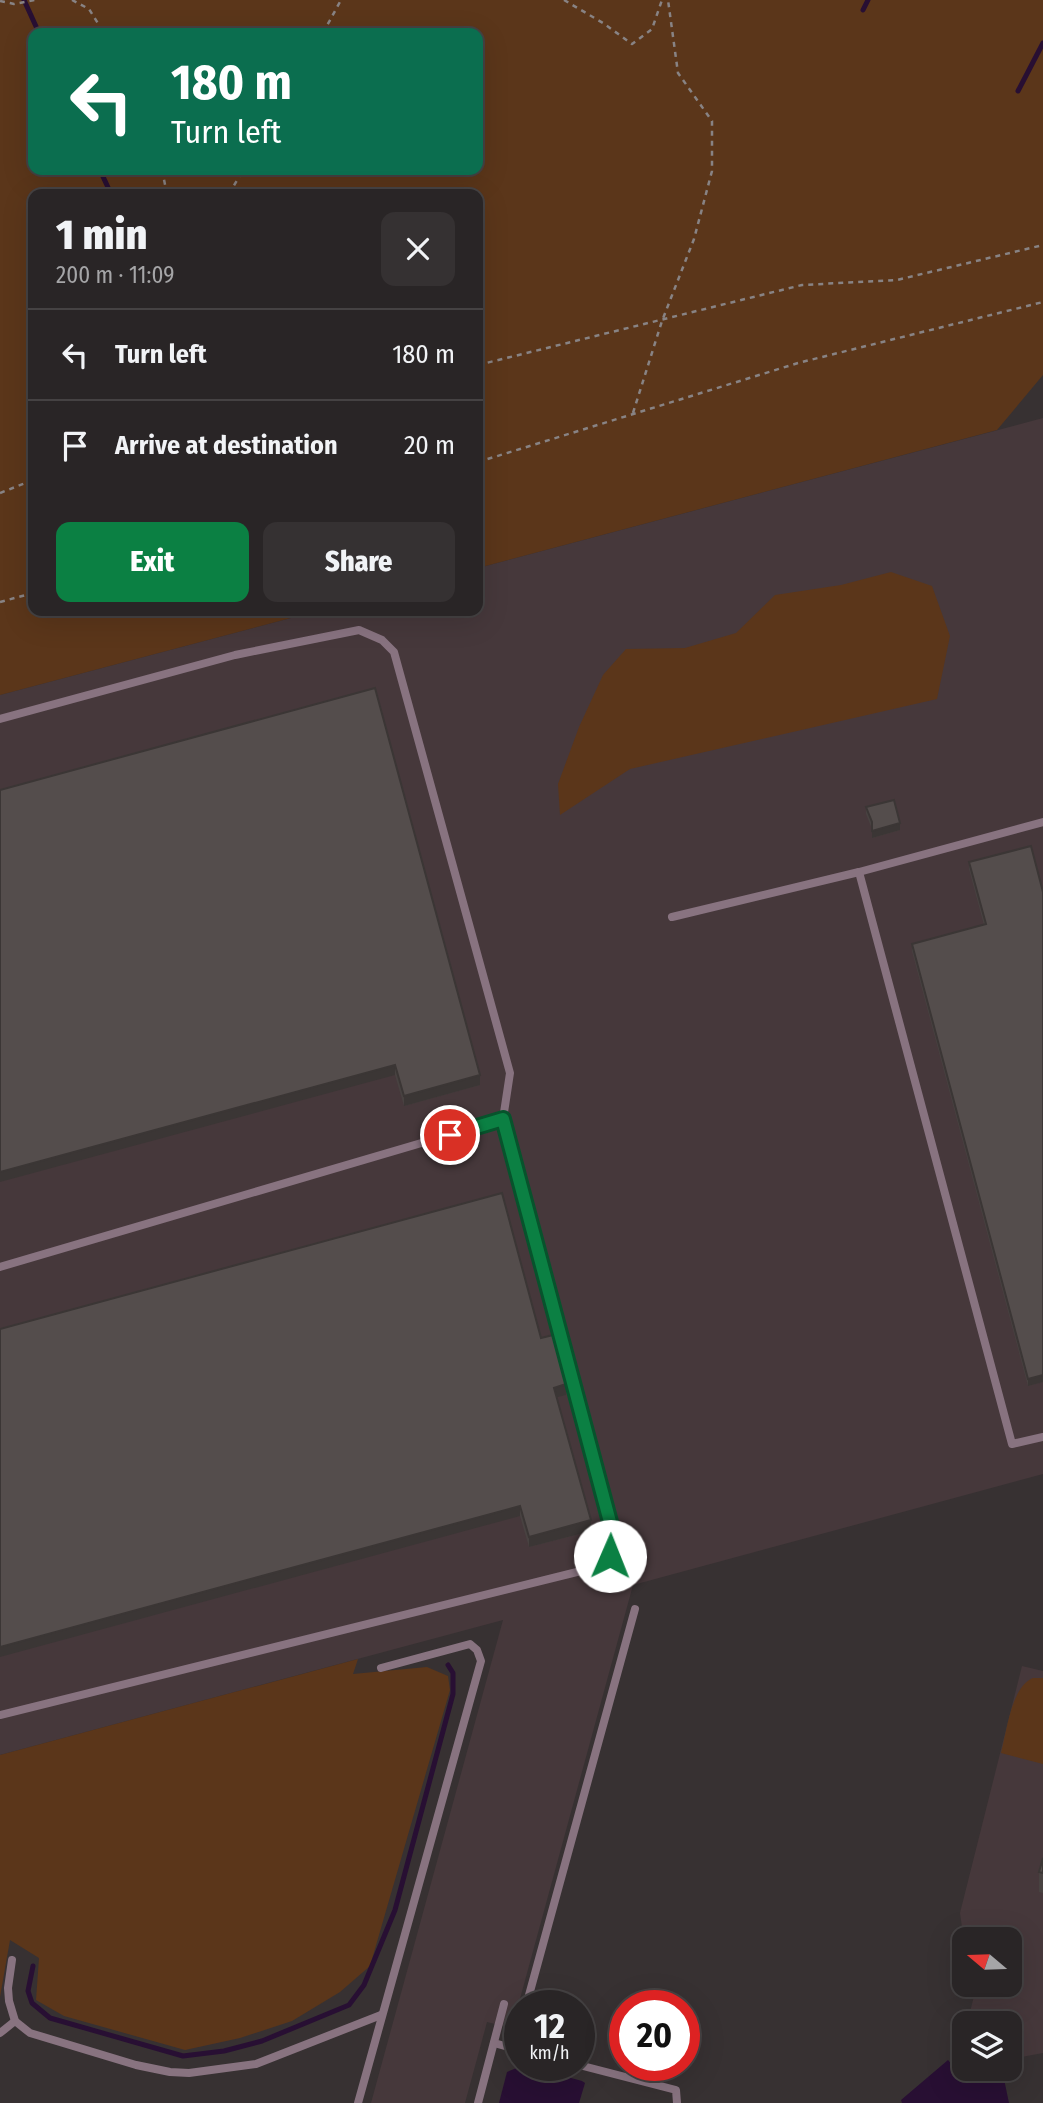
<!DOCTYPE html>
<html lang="en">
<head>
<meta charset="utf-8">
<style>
  :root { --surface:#292526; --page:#353132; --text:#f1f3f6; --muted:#a5a5a7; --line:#454243; --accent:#0b8043 }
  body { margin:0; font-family:"Fira Sans Condensed",sans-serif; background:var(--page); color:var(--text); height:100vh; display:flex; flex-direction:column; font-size:26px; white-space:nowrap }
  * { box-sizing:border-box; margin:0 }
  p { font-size:23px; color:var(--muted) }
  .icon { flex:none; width:38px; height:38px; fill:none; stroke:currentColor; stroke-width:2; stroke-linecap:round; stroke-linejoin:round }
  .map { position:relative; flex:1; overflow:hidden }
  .side { position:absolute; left:28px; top:189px; width:455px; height:427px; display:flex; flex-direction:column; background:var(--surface); border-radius:14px; box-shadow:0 7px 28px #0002,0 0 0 2px var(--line) }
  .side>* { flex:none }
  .banner { position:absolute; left:28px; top:28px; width:455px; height:147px; border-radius:14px; box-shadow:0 7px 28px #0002,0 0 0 2px var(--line); background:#0b6e4f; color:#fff; overflow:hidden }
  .needle { width:46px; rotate:289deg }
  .tools { position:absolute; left:952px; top:1927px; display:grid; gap:14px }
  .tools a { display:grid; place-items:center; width:70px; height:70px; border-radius:14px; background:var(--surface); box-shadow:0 7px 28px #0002,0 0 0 2px var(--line); font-size:35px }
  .speed { position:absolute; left:504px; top:1990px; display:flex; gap:14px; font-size:35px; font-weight:700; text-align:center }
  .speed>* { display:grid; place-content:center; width:91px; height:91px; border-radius:50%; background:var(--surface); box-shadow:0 7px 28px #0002,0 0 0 2px var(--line); line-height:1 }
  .speed small { font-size:18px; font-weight:400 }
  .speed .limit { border:10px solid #d22; background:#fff; color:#111 }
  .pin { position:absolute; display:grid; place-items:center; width:60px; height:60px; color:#fff; margin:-30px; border:4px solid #fff; border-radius:50%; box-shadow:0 2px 7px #0007 }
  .me { position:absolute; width:77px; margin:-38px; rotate:1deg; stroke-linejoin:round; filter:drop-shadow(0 0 5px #0008) }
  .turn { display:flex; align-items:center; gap:24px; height:147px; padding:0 28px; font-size:32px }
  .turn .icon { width:91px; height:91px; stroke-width:2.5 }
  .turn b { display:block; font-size:49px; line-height:60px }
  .round { display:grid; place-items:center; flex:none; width:74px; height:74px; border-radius:14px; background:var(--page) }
  .head { display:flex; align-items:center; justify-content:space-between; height:119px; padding:0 28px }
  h1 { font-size:42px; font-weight:800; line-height:52px }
  .action { display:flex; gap:14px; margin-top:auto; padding:14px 28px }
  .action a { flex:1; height:80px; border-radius:14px; background:var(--accent); color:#fff; font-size:28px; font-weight:800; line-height:80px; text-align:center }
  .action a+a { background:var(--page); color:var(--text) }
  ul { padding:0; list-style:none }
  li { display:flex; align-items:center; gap:21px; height:91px; padding:0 28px; border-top:2px solid var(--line) }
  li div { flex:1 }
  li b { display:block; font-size:26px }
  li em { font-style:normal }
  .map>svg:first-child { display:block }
  .built { fill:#46383b }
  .green { fill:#5b361a; fill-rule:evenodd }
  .water { fill:#280f33 }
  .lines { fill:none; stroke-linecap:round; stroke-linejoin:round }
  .stream { stroke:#280f33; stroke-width:5 }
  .path { stroke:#888384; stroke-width:2.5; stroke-dasharray:5 5; stroke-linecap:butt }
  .lane { stroke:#887380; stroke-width:8 }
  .wall { fill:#484241 }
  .shaded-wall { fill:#3b3635 }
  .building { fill:#544d4c; stroke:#3b3635; stroke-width:2 }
  .route-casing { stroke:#07532c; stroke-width:18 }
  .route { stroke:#0b8043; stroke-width:12 }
</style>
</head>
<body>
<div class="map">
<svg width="1043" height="2103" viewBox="0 0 1043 2103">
  <rect width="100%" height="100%" fill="#373132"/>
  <g class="built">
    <polygon points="1043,418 1043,1474 633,1585 512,2028 487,2022 465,2103 371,2103 503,1620 0,1755 0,695 317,611 478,611 478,568"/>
    <polygon points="1022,1666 1043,1671 1043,2053 1010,2059 1010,2023 967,2023 977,1985 1010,1984 1010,1939 964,1939 964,1942 960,1913"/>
  </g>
  <g class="green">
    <path d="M 0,0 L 1043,0 L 1043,375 L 997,430 L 478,568 L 478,194 L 33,194 L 33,611 L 317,611 L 0,695 ZM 478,33 L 478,170 L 33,170 L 33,33 Z"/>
    <polygon points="891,572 932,586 950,636 937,699 630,769 560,815 558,784 579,727 603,675 626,649 685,648 736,633 775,595 841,585"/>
    <polygon points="358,1659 353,1674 427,1667 448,1676 450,1690 370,1966 340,1992 292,2021 240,2038 185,2050 64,2016 36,2000 39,1958 10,1940 0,1997 0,1755"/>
    <path d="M 1033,1678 L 1043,1678 L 1043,1764 L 1001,1753 C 1007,1731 1011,1687 1033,1678 Z"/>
  </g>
  <g class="water">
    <polygon points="948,2060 968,2083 1004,2079 1009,2103 902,2103 901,2100"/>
    <polygon points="524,2065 582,2081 585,2083 579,2103 499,2103 507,2072"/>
  </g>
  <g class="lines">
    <g class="stream">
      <polyline points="24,0 39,33"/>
      <polyline points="863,10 868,0"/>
      <polyline points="1018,91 1043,43"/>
      <polyline points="100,170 111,194"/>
      <polyline points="33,1966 28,1991 32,2003 50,2018 183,2056 224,2051 262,2041 349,2005 364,1985 395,1910 453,1694 453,1673 448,1665"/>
    </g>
    <g class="path">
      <polyline points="72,0 89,9 104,33"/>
      <polyline points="564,0 603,23 632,44 652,29 662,0"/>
      <polyline points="0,1 14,4 35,0"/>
      <polyline points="323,33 341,0"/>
      <polyline points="162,170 167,194"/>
      <polyline points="229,194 243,170"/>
      <polyline points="478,365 802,285 897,280 1043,245"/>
      <polyline points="633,413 662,321 694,239 712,171 712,121 678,73 668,0"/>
      <polyline points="478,462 798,363 1043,302"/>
      <polyline points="0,493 33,480"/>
      <polyline points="0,602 33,593"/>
    </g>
    <g class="lane">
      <polyline points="0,719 235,655 359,630 382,640 394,652 510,1073 503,1119 614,1537 609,1556 589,1569 0,1715"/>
      <polyline points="859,872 1012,1444 1043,1437"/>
      <polyline points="672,917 859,872 1043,822"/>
      <polyline points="0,1267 503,1119"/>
      <polyline points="12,1960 8,1988 9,2001 15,2021 30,2033 136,2065 170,2072 189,2073 256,2064 381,2015"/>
      <polyline points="526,2006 635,1609"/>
      <polyline points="0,2033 15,2021"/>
      <polyline points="494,2043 520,2050"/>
      <polyline points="514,2048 520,2029"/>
      <polyline points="579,2065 676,2090 677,2103"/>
      <polyline points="358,2103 481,1661 477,1650 470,1644 381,1668"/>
      <polyline points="478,2103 504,2004"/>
    </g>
  </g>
  <g class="wall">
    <polygon points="0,790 480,1085 404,1106 395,1075"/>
    <polygon points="866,807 900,830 872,838 872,829 866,814"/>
    <polygon points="969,862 1043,892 1043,1382 1028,1386 912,951 912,944 984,925 969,869"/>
    <polygon points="502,1193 541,1338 566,1395 557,1397 591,1531 529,1547 520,1516"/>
    <polygon points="1043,1858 1043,1893 1039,1892 1039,1872"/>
  </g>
  <g class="shaded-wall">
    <polygon points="900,823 900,830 872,838 872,831"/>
    <polygon points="395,1065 395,1075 0,1182 0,1172"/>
    <polygon points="480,1075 480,1085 404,1106 404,1096"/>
    <polygon points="1043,1375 1043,1382 1028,1386 1028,1379"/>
    <polygon points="566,1384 566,1395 554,1398 554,1388"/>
    <polygon points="520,1506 520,1516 0,1657 0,1647"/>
    <polygon points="591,1520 591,1531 529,1547 529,1537"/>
  </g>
  <g class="building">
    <polygon points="375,688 480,1075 404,1096 395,1065 0,1172 0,790"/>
    <polygon points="894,800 900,823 872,831 872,822 866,807"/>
    <polygon points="1031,846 1043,892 1043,1375 1028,1379 912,944 986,924 969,862"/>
    <polygon points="502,1193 541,1338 553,1335 566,1384 554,1388 591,1520 529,1537 520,1506 0,1647 0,1329"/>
    <polygon points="1043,1858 1043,1873 1039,1872"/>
  </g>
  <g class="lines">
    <defs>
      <polyline id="route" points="450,1135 503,1119 614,1537 610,1556"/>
    </defs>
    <use href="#route" class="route-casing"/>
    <use href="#route" class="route"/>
  </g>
</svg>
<div class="tools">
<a><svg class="needle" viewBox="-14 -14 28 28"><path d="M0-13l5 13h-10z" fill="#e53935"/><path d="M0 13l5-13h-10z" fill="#a5a5a7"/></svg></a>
<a><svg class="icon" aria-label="layers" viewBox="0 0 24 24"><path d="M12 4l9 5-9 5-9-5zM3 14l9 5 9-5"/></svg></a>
</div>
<div class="speed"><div>12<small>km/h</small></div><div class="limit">20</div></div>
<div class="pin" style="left:450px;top:1135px;background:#d93025"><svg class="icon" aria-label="arrive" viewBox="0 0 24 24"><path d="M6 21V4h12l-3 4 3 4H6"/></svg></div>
<svg class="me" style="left:610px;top:1556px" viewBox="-20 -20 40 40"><circle r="19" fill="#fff"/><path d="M0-13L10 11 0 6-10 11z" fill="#0b8043"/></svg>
<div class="banner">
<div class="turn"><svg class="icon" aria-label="left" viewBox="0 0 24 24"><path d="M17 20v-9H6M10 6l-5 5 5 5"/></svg><div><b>180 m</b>Turn left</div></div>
</div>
<section class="side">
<div class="head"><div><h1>1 min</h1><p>200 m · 11:09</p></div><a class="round"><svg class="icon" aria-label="close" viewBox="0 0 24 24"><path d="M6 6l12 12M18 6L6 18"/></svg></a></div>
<ul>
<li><svg class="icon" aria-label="left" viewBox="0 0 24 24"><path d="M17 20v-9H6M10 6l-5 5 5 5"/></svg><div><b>Turn left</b></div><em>180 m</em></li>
<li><svg class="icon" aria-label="arrive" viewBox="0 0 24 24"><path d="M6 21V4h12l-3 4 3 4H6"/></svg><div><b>Arrive at destination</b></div><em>20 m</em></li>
</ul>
<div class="action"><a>Exit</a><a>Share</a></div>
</section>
</div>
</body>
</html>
